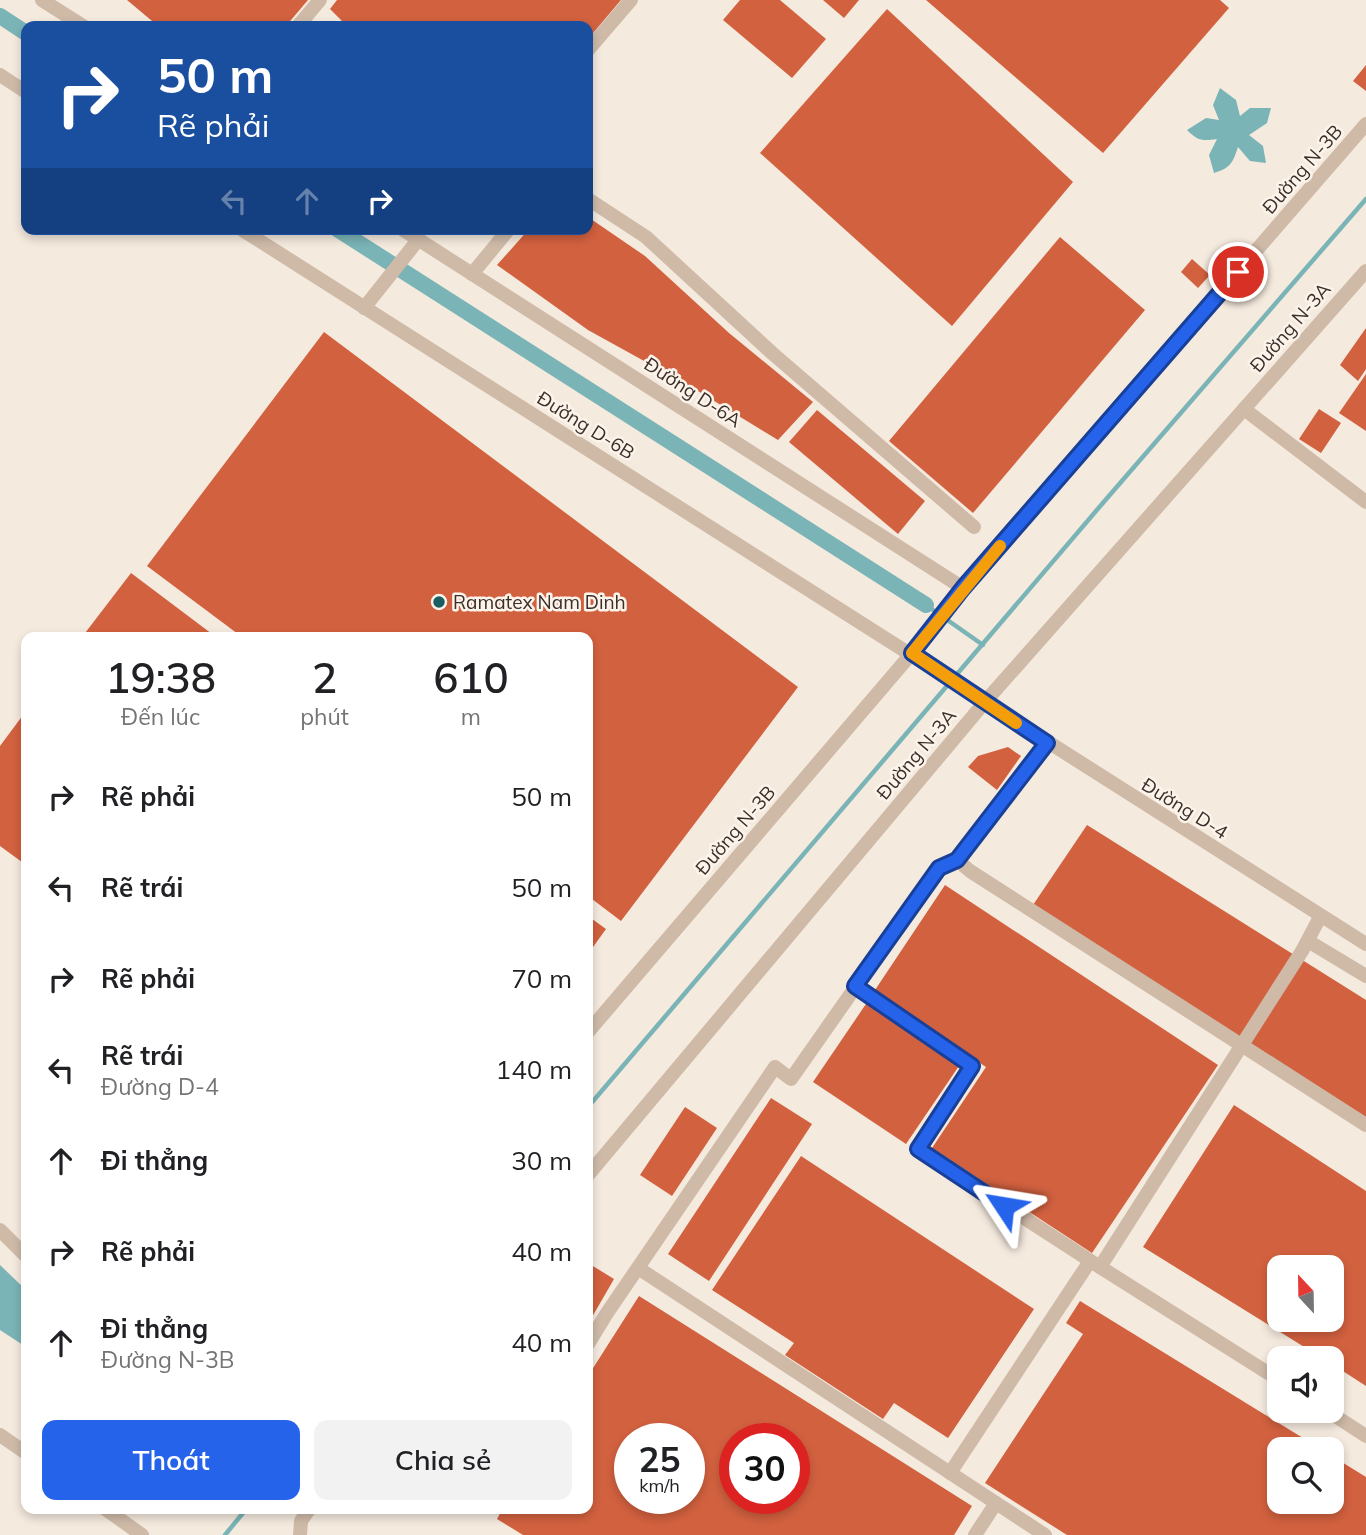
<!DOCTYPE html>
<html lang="vi">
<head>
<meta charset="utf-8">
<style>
  :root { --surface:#fff; --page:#f2f2f2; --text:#202124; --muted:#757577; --accent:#2563eb }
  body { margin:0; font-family:Mulish,sans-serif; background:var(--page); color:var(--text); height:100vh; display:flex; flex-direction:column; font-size:26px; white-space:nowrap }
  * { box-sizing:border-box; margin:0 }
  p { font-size:23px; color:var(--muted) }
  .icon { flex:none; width:38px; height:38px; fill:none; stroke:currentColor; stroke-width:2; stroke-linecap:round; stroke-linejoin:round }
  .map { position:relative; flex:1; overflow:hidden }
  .side { position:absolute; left:21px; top:632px; width:572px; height:882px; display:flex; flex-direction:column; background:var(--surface); border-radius:14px; box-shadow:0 4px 10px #0003 }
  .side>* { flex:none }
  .guide { position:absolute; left:21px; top:21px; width:572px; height:214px; border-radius:14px; box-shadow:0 4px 10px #0003; background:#1a4fa0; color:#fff; overflow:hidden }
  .needle { width:46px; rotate:338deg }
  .controls { position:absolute; left:1267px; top:1255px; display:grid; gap:14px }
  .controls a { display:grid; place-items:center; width:77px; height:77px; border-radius:14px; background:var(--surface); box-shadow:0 4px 10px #0003; font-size:35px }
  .speed { position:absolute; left:614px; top:1423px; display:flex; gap:14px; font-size:35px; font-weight:700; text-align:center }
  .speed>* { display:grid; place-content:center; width:91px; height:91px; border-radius:50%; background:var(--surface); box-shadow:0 4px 10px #0003; line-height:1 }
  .speed small { font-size:18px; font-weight:400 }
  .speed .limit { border:10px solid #d22; background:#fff; color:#111 }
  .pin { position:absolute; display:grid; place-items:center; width:60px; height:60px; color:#fff; margin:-30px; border:4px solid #fff; border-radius:50%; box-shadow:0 2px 7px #0007 }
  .me { position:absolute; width:77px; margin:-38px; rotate:303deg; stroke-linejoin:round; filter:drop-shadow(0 0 5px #0008) }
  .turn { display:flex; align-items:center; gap:24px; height:147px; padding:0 21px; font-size:32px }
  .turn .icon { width:91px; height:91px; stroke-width:2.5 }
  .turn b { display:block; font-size:49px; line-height:60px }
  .lanes { display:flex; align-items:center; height:66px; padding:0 21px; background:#0003; justify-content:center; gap:35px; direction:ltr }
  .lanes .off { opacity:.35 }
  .eta { display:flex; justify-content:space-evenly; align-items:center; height:119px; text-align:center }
  .eta b { font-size:42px; font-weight:600; line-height:49px }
  .button { display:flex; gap:14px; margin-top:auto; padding:14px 21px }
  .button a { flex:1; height:80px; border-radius:14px; background:var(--accent); color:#fff; font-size:28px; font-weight:600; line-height:80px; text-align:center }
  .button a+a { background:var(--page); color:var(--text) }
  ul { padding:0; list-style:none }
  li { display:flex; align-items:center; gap:21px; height:91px; padding:0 21px }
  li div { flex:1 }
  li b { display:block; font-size:26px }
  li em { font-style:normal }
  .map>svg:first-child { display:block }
  .water { fill:#7ab4b6 }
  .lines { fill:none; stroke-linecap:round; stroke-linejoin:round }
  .stream { stroke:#7ab4b6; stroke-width:4.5 }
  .canal { stroke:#7ab4b6; stroke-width:16 }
  .building { fill:#d2613f; fill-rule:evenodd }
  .street { stroke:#cfbaa8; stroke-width:14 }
  .route-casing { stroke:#184099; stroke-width:18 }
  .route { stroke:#2563eb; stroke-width:12 }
  .slow { stroke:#f59e0b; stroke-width:12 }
  .poi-dot { fill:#195e62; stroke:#fcf4eb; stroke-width:2.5 }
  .labels { text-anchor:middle; stroke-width:5; stroke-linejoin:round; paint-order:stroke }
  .street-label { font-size:19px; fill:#3b2f29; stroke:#fcf4eb }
  .poi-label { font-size:19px; fill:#3b2f29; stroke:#fcf4eb; text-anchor:start }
</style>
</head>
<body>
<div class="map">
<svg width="1366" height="1535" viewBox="0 0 1366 1535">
  <rect width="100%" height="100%" fill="#f5eade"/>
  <g class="water">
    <path d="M 1220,88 L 1236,100 L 1240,116 L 1250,108 L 1271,108 L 1267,123 L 1249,135 L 1263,146 L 1266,163 L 1250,161 L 1238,147 C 1233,162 1231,168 1214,173 L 1209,155 L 1217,139 C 1202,141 1198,141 1187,130 L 1206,118 L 1219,120 L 1213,105 Z"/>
    <polygon points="0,1265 26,1290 26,1347 0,1330"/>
  </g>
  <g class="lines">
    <g class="stream">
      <polyline points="926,605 983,645"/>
      <polyline points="588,1107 1102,504 1366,199"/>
      <polyline points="225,1535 247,1508"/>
    </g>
    <g class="canal">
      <polyline points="0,16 26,33"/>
      <polyline points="337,229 926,605"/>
    </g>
  </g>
  <g class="building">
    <polygon points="127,0 308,0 286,26 158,26"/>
    <polygon points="337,0 621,0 588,39 588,26 347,26 330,9"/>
    <polygon points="740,0 780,0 826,39 792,78 723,20"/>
    <polygon points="823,0 859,0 844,18"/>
    <polygon points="926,0 1220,0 1229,8 1103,153"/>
    <polygon points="887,9 1073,182 952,326 760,153"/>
    <polygon points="1366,65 1366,91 1353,81"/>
    <polygon points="588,217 645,256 729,333 813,402 778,440 693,388 588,330 497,265 529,229 588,229"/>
    <polygon points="1060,237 1145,310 973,513 889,441"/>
    <polygon points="1192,259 1210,275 1198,288 1181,272"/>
    <polygon points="1366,328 1366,369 1358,381 1340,365"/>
    <polygon points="324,332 798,687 621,921 588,896 588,637 242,637 147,566"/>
    <polygon points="1366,374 1366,431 1339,413"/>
    <polygon points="1319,409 1341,423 1321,453 1299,439"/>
    <polygon points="817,410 925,501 898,534 789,442"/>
    <polygon points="131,573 216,637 82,637"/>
    <polygon points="26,711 26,865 0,846 0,746"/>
    <polygon points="1008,747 1021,756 997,790 968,767 978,756"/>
    <polygon points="1087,825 1366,1000 1366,1117 1033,905"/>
    <polygon points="945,885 1218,1065 1092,1253 932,1148 986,1067 873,993"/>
    <polygon points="588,916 606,929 588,954"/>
    <polygon points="868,1001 961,1063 906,1144 813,1082"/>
    <polygon points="771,1098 812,1124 709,1281 668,1254"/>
    <path d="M 1234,1105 L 1366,1191 L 1366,1386 L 1332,1364 L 1332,1358 L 1322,1358 L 1143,1247 ZM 1279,1267 L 1332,1267 L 1332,1320 L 1279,1320 Z"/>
    <polygon points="685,1107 717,1128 672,1196 640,1175"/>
    <polygon points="801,1156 1034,1309 948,1438 894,1403 883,1419 785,1355 794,1343 712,1290"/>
    <polygon points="588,1263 614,1279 588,1324"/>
    <path d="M 639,1296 L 972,1506 L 954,1535 L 523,1535 L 497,1519 L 503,1508 L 588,1508 L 588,1376 ZM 630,1438 L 690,1438 L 690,1498 L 630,1498 ZM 735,1438 L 794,1438 L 794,1498 L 735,1498 Z"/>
    <polygon points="1080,1301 1321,1449 1279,1449 1279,1502 1332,1502 1332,1456 1366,1477 1366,1535 1067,1535 985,1483 1083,1334 1066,1323"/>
  </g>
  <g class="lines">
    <g class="street">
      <polyline points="42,0 83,26"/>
      <polyline points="298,26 320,0"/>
      <polyline points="588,50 631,0"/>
      <polyline points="0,75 26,92"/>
      <polyline points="588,199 646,237 772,353 974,527"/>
      <polyline points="241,229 1366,944"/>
      <polyline points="402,229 963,588"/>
      <polyline points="472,274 509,229"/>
      <polyline points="364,308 418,240"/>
      <polyline points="1244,409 1366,502"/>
      <polyline points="957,860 970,871 1366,1125"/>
      <polyline points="1308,941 1366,976"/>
      <polyline points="855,986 972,1066 918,1149 1100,1267"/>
      <polyline points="588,1032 912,653 963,588 1366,124"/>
      <polyline points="588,1175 984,703 1366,271"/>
      <polyline points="0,1230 26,1256"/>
      <polyline points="638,1268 996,1503"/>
      <polyline points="588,1344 607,1313 775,1067 791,1079 939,868 957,860 1047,743"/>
      <polyline points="1279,1380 1100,1267 1302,951 1320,917"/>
      <polyline points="1326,1410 1366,1436"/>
      <polyline points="0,1435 26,1453"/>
      <polyline points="950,1473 1090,1261"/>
      <polyline points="104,1508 142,1535"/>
      <polyline points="300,1535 301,1521 310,1508"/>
      <polyline points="975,1535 996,1503 1045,1535"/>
    </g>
  </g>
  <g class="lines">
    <defs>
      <polyline id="route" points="1004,1206 918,1149 972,1066 855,986 939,868 957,860 1047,743 912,653 963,588 1238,272"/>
    </defs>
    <use href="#route" class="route-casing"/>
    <use href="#route" class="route"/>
    <polyline class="slow" points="1000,546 912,653 1016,723"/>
  </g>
  <circle class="poi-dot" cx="439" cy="602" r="7"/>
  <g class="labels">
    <g class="street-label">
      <text transform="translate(1302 169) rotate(-49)" y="7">Đường N-3B</text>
      <text transform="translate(1290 327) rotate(-49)" y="7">Đường N-3A</text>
      <text transform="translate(693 392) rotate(33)" y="7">Đường D-6A</text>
      <text transform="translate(586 425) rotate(32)" y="7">Đường D-6B</text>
      <text transform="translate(916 754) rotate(-50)" y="7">Đường N-3A</text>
      <text transform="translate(1185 808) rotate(32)" y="7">Đường D-4</text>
      <text transform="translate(735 830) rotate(-49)" y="7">Đường N-3B</text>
    </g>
    <g class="poi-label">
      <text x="453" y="609">Ramatex Nam Dinh</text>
    </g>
  </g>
</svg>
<div class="controls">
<a><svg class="needle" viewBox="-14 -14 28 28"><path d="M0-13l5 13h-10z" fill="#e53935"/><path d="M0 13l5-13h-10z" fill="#757577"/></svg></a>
<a><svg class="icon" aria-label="sound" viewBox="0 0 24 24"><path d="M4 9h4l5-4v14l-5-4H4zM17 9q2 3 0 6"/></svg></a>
<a><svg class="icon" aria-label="search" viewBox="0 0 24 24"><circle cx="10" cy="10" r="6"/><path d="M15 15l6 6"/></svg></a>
</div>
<div class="speed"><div>25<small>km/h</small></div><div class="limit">30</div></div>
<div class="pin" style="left:1238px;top:272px;background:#d93025"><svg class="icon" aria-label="arrive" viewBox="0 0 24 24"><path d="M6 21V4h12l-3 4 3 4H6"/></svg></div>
<svg class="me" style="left:1004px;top:1206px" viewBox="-20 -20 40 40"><path d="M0-17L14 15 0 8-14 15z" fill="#2563eb" stroke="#fff" stroke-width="4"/></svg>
<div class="guide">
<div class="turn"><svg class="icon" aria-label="right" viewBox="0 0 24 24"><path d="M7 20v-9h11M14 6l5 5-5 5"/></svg><div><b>50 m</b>Rẽ phải</div></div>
<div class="lanes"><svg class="icon off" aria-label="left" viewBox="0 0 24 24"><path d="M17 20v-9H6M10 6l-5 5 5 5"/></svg><svg class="icon off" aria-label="ahead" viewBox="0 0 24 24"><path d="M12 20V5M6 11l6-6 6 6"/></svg><svg class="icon" aria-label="right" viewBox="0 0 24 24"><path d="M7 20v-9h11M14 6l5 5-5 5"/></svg></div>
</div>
<section class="side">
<div class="eta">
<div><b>19:38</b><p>Đến lúc</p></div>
<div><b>2</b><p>phút</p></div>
<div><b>610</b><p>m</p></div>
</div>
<ul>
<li><svg class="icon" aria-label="right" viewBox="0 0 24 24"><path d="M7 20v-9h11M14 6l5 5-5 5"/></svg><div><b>Rẽ phải</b></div><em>50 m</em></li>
<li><svg class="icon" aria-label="left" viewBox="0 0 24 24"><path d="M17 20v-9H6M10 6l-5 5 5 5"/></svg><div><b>Rẽ trái</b></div><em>50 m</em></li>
<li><svg class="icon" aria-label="right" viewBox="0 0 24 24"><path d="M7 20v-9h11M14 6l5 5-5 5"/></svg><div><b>Rẽ phải</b></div><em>70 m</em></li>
<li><svg class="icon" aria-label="left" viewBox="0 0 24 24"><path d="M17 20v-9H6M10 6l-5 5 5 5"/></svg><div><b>Rẽ trái</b><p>Đường D-4</p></div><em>140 m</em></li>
<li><svg class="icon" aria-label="ahead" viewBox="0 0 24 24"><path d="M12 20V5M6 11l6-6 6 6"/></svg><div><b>Đi thẳng</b></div><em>30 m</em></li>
<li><svg class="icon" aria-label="right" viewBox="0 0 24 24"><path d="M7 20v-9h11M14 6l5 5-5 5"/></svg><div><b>Rẽ phải</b></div><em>40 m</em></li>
<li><svg class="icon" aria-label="ahead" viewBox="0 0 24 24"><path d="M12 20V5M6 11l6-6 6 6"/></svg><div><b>Đi thẳng</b><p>Đường N-3B</p></div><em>40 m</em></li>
</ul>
<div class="button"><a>Thoát</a><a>Chia sẻ</a></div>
</section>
</div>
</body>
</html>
